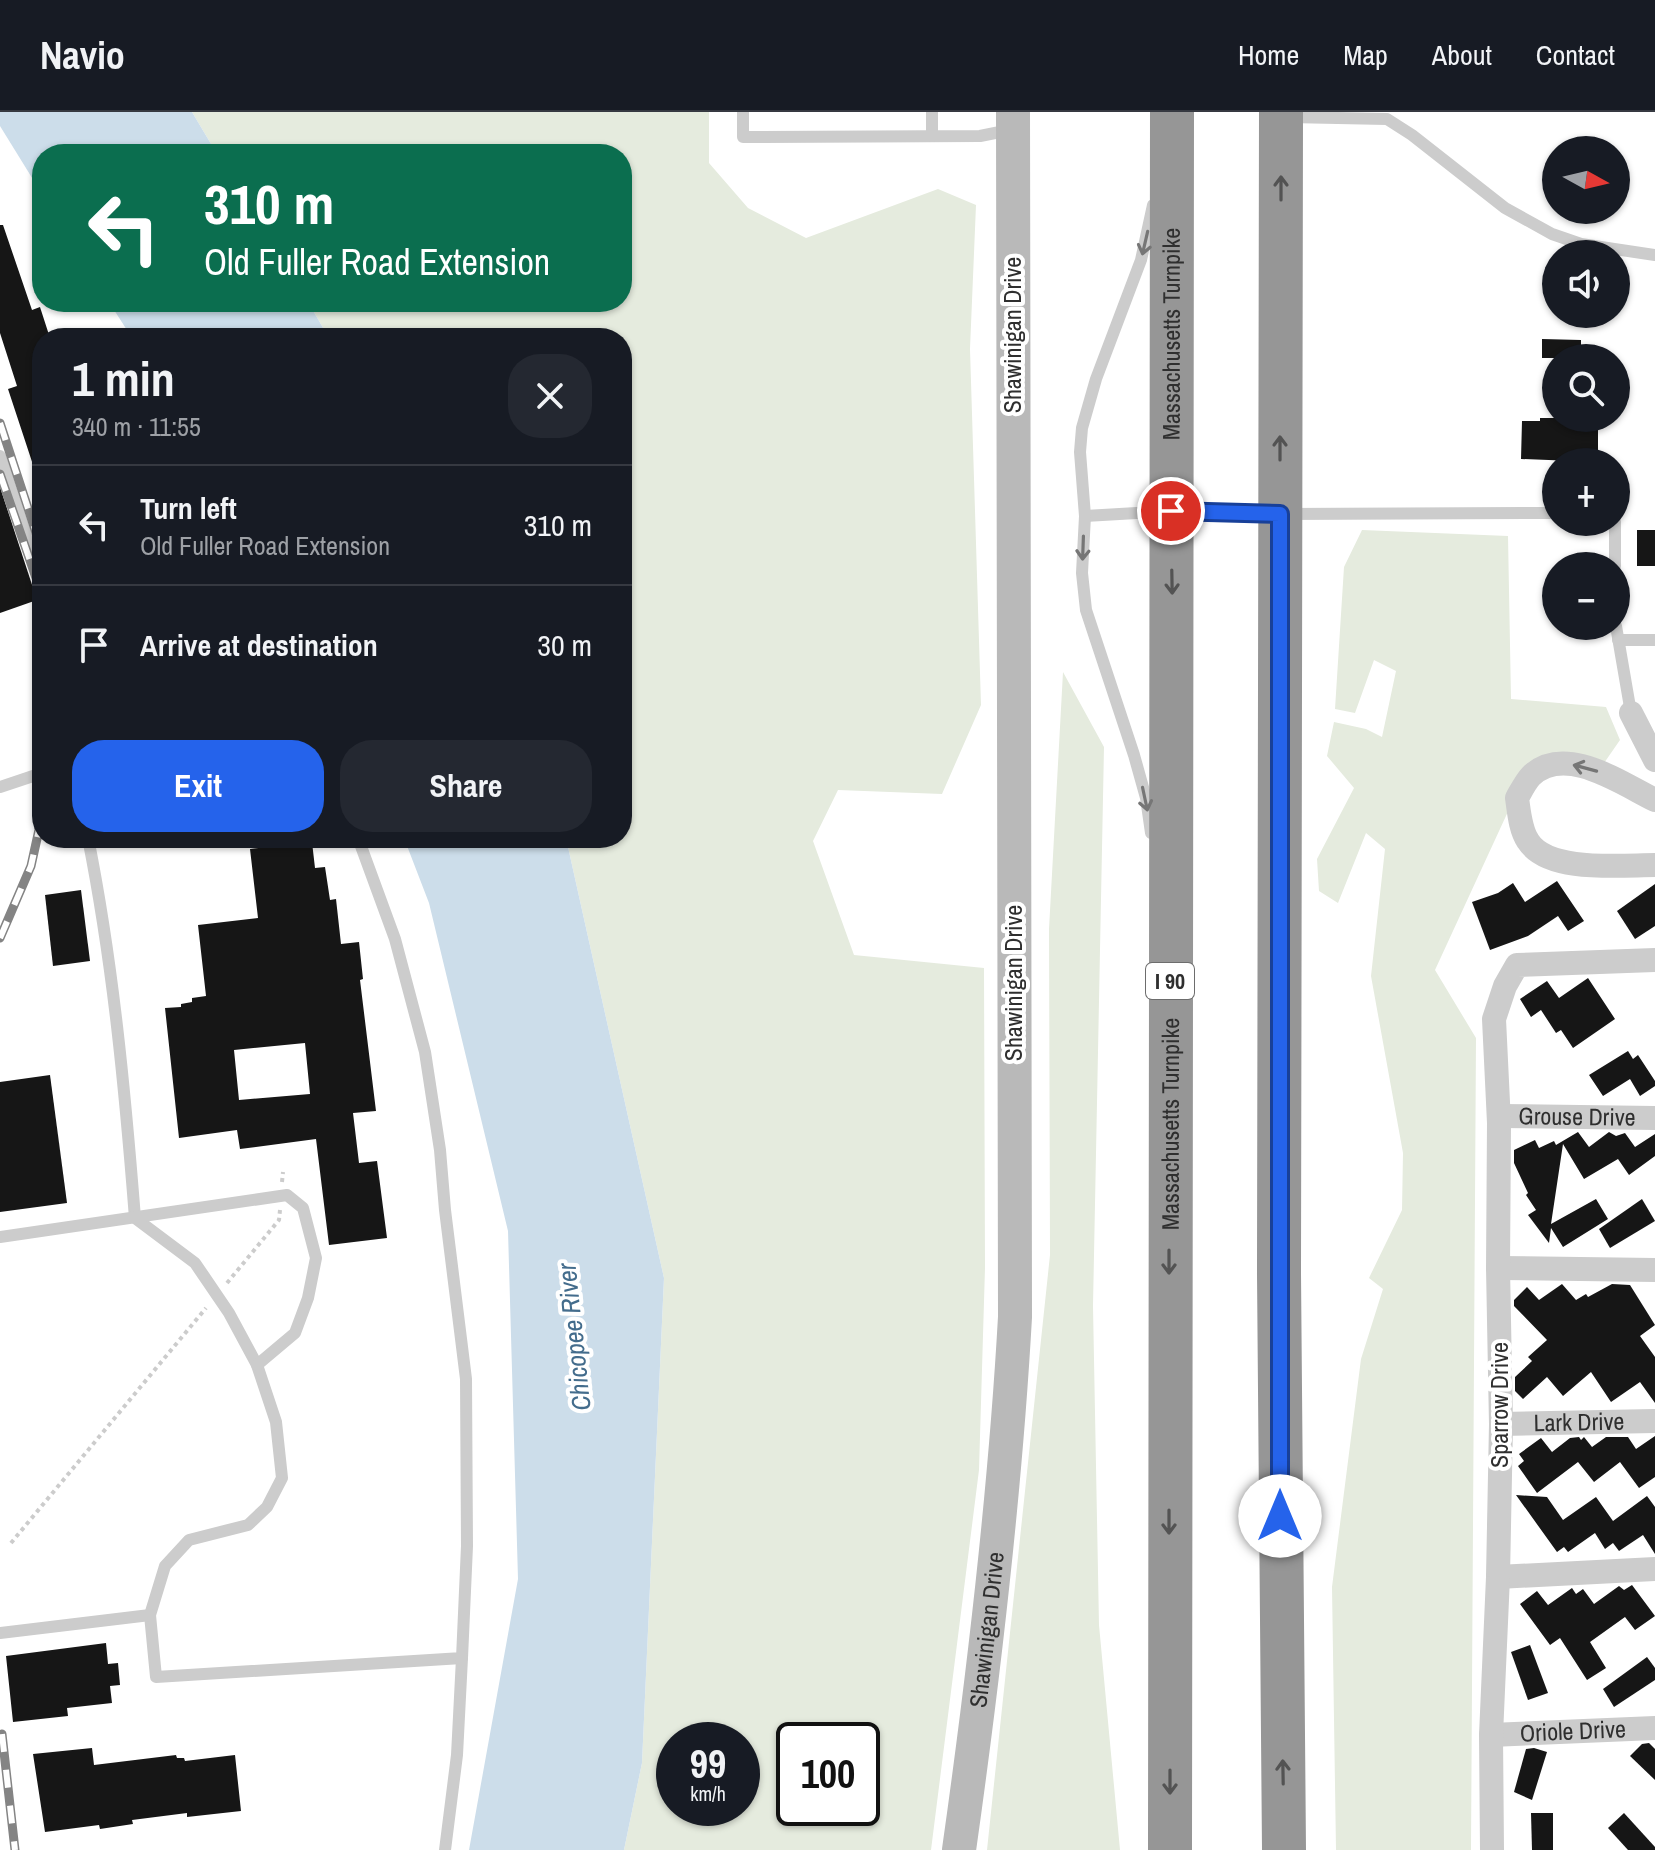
<!DOCTYPE html>
<html lang="en">
<head>
<meta charset="utf-8">
<style>
  :root { --surface:#171b24; --page:#242831; --text:#f1f3f6; --muted:#9ea1a6; --line:#363941; --accent:#2563eb }
  body { margin:0; font-family:"Archivo Narrow",sans-serif; background:var(--page); color:var(--text); height:100vh; display:flex; flex-direction:column; font-size:30px; white-space:nowrap }
  * { box-sizing:border-box; margin:0 }
  p { font-size:26px; color:var(--muted) }
  .icon { flex:none; width:44px; height:44px; fill:none; stroke:currentColor; stroke-width:2; stroke-linecap:round; stroke-linejoin:round }
  .map { position:relative; flex:1; overflow:hidden }
  .drawer { position:absolute; left:32px; top:216px; width:600px; height:520px; display:flex; flex-direction:column; background:var(--surface); border-radius:32px; box-shadow:0 2px 6px #0004 }
  .drawer>* { flex:none }
  .top-card { position:absolute; left:32px; top:32px; width:600px; height:168px; border-radius:32px; box-shadow:0 2px 6px #0004; background:#0b6e4f; color:#fff; overflow:hidden }
  .needle { width:52px; rotate:98deg }
  .tools { position:absolute; left:1542px; top:24px; display:grid; gap:16px }
  .tools a { display:grid; place-items:center; width:88px; height:88px; border-radius:50%; background:var(--surface); box-shadow:0 2px 6px #0004; font-size:40px }
  .speed { position:absolute; left:656px; top:1610px; display:flex; gap:16px; font-size:40px; font-weight:700; text-align:center }
  .speed>* { display:grid; place-content:center; width:104px; height:104px; border-radius:50%; background:var(--surface); box-shadow:0 2px 6px #0004; line-height:1 }
  .speed small { font-size:20px; font-weight:400 }
  .speed .limit { border:4px solid #111; border-radius:12px; background:#fff; color:#111 }
  .pin { position:absolute; display:grid; place-items:center; width:68px; height:68px; color:#fff; margin:-34px; border:4px solid #fff; border-radius:50%; box-shadow:0 2px 8px #0007 }
  .me { position:absolute; width:88px; margin:-44px; rotate:0deg; stroke-linejoin:round; filter:drop-shadow(0 0 6px #0008) }
  .turn { display:flex; align-items:center; gap:28px; height:168px; padding:0 40px; font-size:36px }
  .turn .icon { width:104px; height:104px; stroke-width:2.5 }
  .turn b { display:block; font-size:56px; line-height:68px }
  .round { display:grid; place-items:center; flex:none; width:84px; height:84px; border-radius:32px; background:var(--page) }
  .head { display:flex; align-items:center; justify-content:space-between; height:136px; padding:0 40px }
  h1 { font-size:48px; font-weight:700; line-height:60px }
  .primary-button { display:flex; gap:16px; margin-top:auto; padding:16px 40px }
  .primary-button a { flex:1; height:92px; border-radius:32px; background:var(--accent); color:#fff; font-size:32px; font-weight:700; line-height:92px; text-align:center }
  .primary-button a+a { background:var(--page); color:var(--text) }
  ul { padding:0; list-style:none }
  li { display:flex; align-items:center; gap:24px; height:120px; padding:0 40px; border-top:2px solid var(--line) }
  li div { flex:1 }
  li b { display:block; font-size:30px }
  li em { font-style:normal }
  header { display:flex; align-items:center; gap:48px; box-sizing:border-box; height:112px; padding:0 40px; background:var(--surface); border-bottom:2px solid var(--line) }
  header strong { font-size:38px }
  nav { display:flex; gap:44px; margin-inline-start:auto; font-size:28px }
  .map>svg:first-child { display:block }
  .green { fill:#e5ebde; fill-rule:evenodd }
  .water { fill:#ccddea }
  .building { fill:#161616; fill-rule:evenodd }
  .lines { fill:none; stroke-linecap:round; stroke-linejoin:round }
  .path { stroke:#ccc; stroke-width:4; stroke-dasharray:4 4; stroke-linecap:butt }
  .service { stroke:#ccc; stroke-width:12 }
  .minor { stroke:#ccc; stroke-width:24 }
  .secondary { stroke:#b9b9b9; stroke-width:34 }
  .motorway { stroke:#969696; stroke-width:44 }
  .rail-casing { stroke:#848484; stroke-width:9 }
  .rail { stroke:#fff; stroke-width:6; stroke-dasharray:18; stroke-linecap:butt }
  .oneway { stroke:#535353 }
  .oneway2 { stroke:#767676 }
  .route-casing { stroke:#184099; stroke-width:20 }
  .route { stroke:#2563eb; stroke-width:14 }
  .labels { text-anchor:middle; stroke-width:8; stroke-linejoin:round; paint-order:stroke }
  .shield { fill:#fff; stroke:#6d6d6d; stroke-width:2 }
  .shield-label { font-size:22px; font-weight:bold; fill:#2f2f2f }
  .street-label { font-size:24px; fill:#2f2f2f; stroke:#fff }
  .water-label { font-size:26px; font-style:italic; fill:#436c8c; stroke:#fff }
</style>
</head>
<body>
<header>
<strong>Navio</strong>
<nav><a>Home</a><a>Map</a><a>About</a><a>Contact</a></nav>
</header>
<div class="map">
<svg width="1655" height="1738" viewBox="0 0 1655 1738">
  <rect width="100%" height="100%" fill="#fff"/>
  <g class="green">
    <path d="M 192,0 L 709,0 L 709,51 L 748,96 L 806,126 L 938,77 L 976,93 L 970,237 L 981,593 L 942,682 L 838,678 L 813,729 L 854,843 L 984,856 L 985,1156 L 979,1358 L 931,1738 L 624,1738 L 642,1651 L 664,1166 L 566,726 L 622,726 L 622,226 L 329,226 L 308,190 L 622,190 L 622,42 L 217,42 ZM 674,1628 L 742,1628 L 742,1696 L 674,1696 ZM 794,1628 L 862,1628 L 862,1696 L 794,1696 Z"/>
    <polygon points="1362,418 1508,424 1511,587 1606,595 1620,628 1602,654 1529,654 1435,858 1476,926 1471,1738 1336,1738 1332,1475 1361,1247 1383,1177 1369,1166 1402,1098 1403,1041 1371,864 1385,737 1366,721 1338,791 1319,779 1317,747 1354,676 1327,644 1334,610 1366,617 1382,625 1396,559 1374,548 1355,601 1335,597 1344,455"/>
    <polygon points="1063,560 1104,635 1093,1194 1099,1513 1120,1738 987,1738 1050,1143 1049,817"/>
  </g>
  <g class="water">
    <polygon points="0,0 192,0 217,42 42,42 42,82 0,14"/>
    <polygon points="109,190 308,190 329,226 132,226"/>
    <polygon points="404,726 566,726 664,1166 642,1651 624,1738 469,1738 518,1467 508,1119 429,791"/>
  </g>
  <g class="building">
    <polygon points="0,113 3,113 32,198 40,195 50,226 42,226 42,371 39,371 8,277 17,274 0,221"/>
    <polygon points="1542,227 1581,228 1581,246 1542,246"/>
    <polygon points="1540,306 1589,306 1589,313 1598,313 1598,350 1521,347 1522,309 1540,309"/>
    <polygon points="0,375 37,488 0,501"/>
    <rect x="1637" y="418" width="18" height="36"/>
    <path d="M 312,730 L 315,756 L 325,755 L 330,788 L 336,787 L 341,832 L 359,830 L 363,867 L 360,868 L 376,999 L 353,1001 L 359,1051 L 377,1049 L 387,1126 L 329,1133 L 316,1027 L 240,1037 L 237,1018 L 179,1026 L 165,896 L 181,895 L 181,892 L 192,890 L 192,886 L 206,884 L 198,813 L 258,806 L 250,737 ZM 305,931 L 310,982 L 239,988 L 234,938 Z"/>
    <polygon points="1557,769 1584,809 1568,819 1558,804 1528,824 1490,838 1472,790 1498,781 1513,771 1525,790"/>
    <polygon points="1655,772 1655,814 1635,827 1617,799"/>
    <polygon points="81,778 90,849 53,854 45,783"/>
    <polygon points="1588,866 1615,907 1573,936 1561,918 1556,921 1541,898 1531,905 1520,887 1547,869 1559,886"/>
    <polygon points="1628,939 1633,947 1638,943 1655,969 1655,974 1640,984 1630,967 1603,984 1589,963"/>
    <polygon points="50,963 67,1091 0,1100 0,970"/>
    <polygon points="1578,1020 1589,1035 1609,1020 1616,1024 1625,1021 1635,1035 1655,1022 1655,1044 1629,1063 1618,1047 1584,1067 1563,1032 1551,1112 1596,1087 1608,1107 1563,1135 1551,1116 1549,1131 1528,1103 1536,1098 1526,1083 1528,1081 1514,1051 1514,1038 1535,1028 1539,1036 1554,1029 1556,1033"/>
    <polygon points="1642,1087 1655,1109 1610,1136 1599,1117"/>
    <polygon points="1562,1172 1576,1188 1586,1182 1588,1185 1612,1172 1630,1173 1655,1213 1640,1224 1655,1245 1655,1291 1640,1270 1611,1290 1591,1260 1563,1284 1547,1265 1523,1287 1515,1279 1515,1265 1532,1249 1528,1245 1547,1228 1514,1194 1514,1188 1527,1175 1539,1188"/>
    <polygon points="1655,1324 1655,1365 1639,1376 1620,1350 1594,1370 1578,1350 1537,1381 1518,1354 1524,1349 1519,1342 1541,1326 1552,1340 1570,1326 1579,1325 1581,1328 1584,1325 1592,1335 1606,1325 1628,1325 1636,1337"/>
    <polygon points="1516,1383 1547,1385 1563,1408 1596,1385 1613,1409 1647,1384 1655,1395 1655,1442 1643,1423 1619,1439 1613,1431 1605,1437 1595,1421 1568,1440 1564,1435 1557,1440"/>
    <polygon points="1632,1473 1655,1504 1635,1518 1625,1505 1590,1530 1606,1556 1587,1568 1560,1526 1550,1533 1520,1492 1537,1479 1548,1493 1572,1476 1576,1482 1583,1477 1594,1492 1619,1474 1624,1478"/>
    <polygon points="106,1531 108,1552 118,1551 120,1573 110,1574 112,1591 67,1596 68,1604 13,1610 6,1544"/>
    <polygon points="1530,1533 1548,1581 1528,1588 1511,1540"/>
    <polygon points="1647,1545 1655,1556 1655,1568 1614,1595 1603,1577"/>
    <polygon points="1649,1631 1655,1637 1655,1668 1630,1644 1642,1632"/>
    <polygon points="92,1636 94,1653 176,1643 177,1646 184,1646 185,1649 235,1643 241,1699 187,1705 187,1701 132,1708 133,1712 100,1717 99,1713 45,1720 33,1642"/>
    <polygon points="1534,1636 1547,1640 1532,1688 1514,1680 1526,1637"/>
    <polygon points="1531,1701 1553,1701 1553,1738 1532,1738"/>
    <polygon points="1624,1701 1655,1735 1655,1738 1628,1738 1608,1716"/>
  </g>
  <g class="lines">
    <g class="path">
      <polyline points="282,1070 283,1060"/>
      <polyline points="227,1171 279,1108 280,1098"/>
      <polyline points="11,1431 206,1196"/>
    </g>
    <g class="service">
      <polyline points="743,0 743,25 980,24 1010,18"/>
      <polyline points="932,0 932,24"/>
      <polyline points="1288,5 1387,7 1412,23 1505,96 1552,122 1581,132 1655,143"/>
      <polyline points="0,344 42,472"/>
      <polyline points="1085,404 1171,399 1280,402 1556,401"/>
      <polyline points="1615,454 1615,410"/>
      <polyline points="1616,514 1631,601"/>
      <polyline points="1618,528 1655,528"/>
      <polyline points="0,675 42,661"/>
      <polyline points="1151,721 1146,686 1134,643 1086,498 1082,461 1085,404 1080,340 1082,316 1096,267 1141,148 1153,93"/>
      <path d="M 88,726 C 113,851 125,979 135,1106 L 195,1151 L 229,1201 L 257,1253 L 276,1310 L 282,1366 L 267,1395 L 248,1413 L 189,1428 L 165,1454 L 150,1503 L 156,1565 L 462,1546 L 467,1434 L 466,1267 L 445,1098 L 440,1038 L 425,940 L 395,827 L 358,726"/>
      <polyline points="0,1125 287,1083 303,1096 316,1146 308,1186 295,1221 257,1253"/>
      <polyline points="0,1521 150,1503"/>
      <polyline points="445,1738 457,1643 462,1546"/>
    </g>
    <g class="minor">
      <polyline points="1631,601 1655,648"/>
      <path d="M 1655,688 C 1622,672 1565,631 1531,664 C 1526,669 1521,679 1517,686 C 1519,699 1520,717 1528,729 C 1548,761 1621,753 1655,753"/>
      <path id="s1" d="M 1499,1004 L 1655,1006"/>
      <polyline points="1498,1156 1655,1158"/>
      <path id="s2" d="M 1501,1312 L 1655,1309"/>
      <polyline points="1498,1465 1655,1457"/>
      <path id="s3" d="M 1491,1623 L 1655,1616"/>
      <polyline points="1492,1738 1491,1623 1498,1465 1501,1312 1498,1156 1499,1011 1494,907 1505,874 1517,853 1655,848"/>
    </g>
    <path class="secondary" id="s4" d="M 959,1738 C 984,1561 1005,1384 1015,1205 L 1013,0"/>
    <g class="motorway">
      <polyline points="1281,0 1279,1162 1284,1738"/>
      <path id="s5" d="M 1170,1738 L 1172,0"/>
    </g>
    <defs>
      <g id="rail">
        <polyline points="0,311 42,439"/>
        <polyline points="0,362 42,483"/>
        <polyline points="0,826 31,754 42,704"/>
        <polyline points="2,1622 15,1738"/>
      </g>
    </defs>
    <use href="#rail" class="rail-casing"/>
    <use href="#rail" class="rail"/>
  </g>
  <defs><path id="oneway-shaft" d="M-6 0H5M1.5-3L5.5 0L1.5 3" fill="none" stroke-width="1.6" stroke-linecap="round" stroke-linejoin="round" transform="scale(2)"/></defs>
  <g class="oneway">
    <use href="#oneway-shaft" transform="translate(1281 76) rotate(-90)"/>
    <use href="#oneway-shaft" transform="translate(1280 336) rotate(-90)"/>
    <use href="#oneway-shaft" transform="translate(1172 470) rotate(89)"/>
    <use href="#oneway-shaft" transform="translate(1169 1150) rotate(90)"/>
    <use href="#oneway-shaft" transform="translate(1169 1410) rotate(90)"/>
    <use href="#oneway-shaft" transform="translate(1283 1660) rotate(-91)"/>
    <use href="#oneway-shaft" transform="translate(1170 1670) rotate(90)"/>
  </g>
  <g class="oneway2">
    <use href="#oneway-shaft" transform="translate(1145 131) rotate(103)"/>
    <use href="#oneway-shaft" transform="translate(1083 436) rotate(92)"/>
    <use href="#oneway-shaft" transform="translate(1585 656) rotate(-165)"/>
    <use href="#oneway-shaft" transform="translate(1145 687) rotate(78)"/>
  </g>
  <g class="lines">
    <defs>
      <polyline id="route" points="1171,399 1280,402 1280,1404"/>
    </defs>
    <use href="#route" class="route-casing"/>
    <use href="#route" class="route"/>
  </g>
  <g class="labels">
    <rect class="shield" x="1146" y="851" width="48" height="36" rx="6"/>
    <g class="shield-label">
      <text x="1170" y="877">I 90</text>
    </g>
    <g class="street-label">
      <text dy="8" stroke="none"><textPath href="#s5" startOffset="1516">Massachusetts Turnpike</textPath></text>
      <text transform="translate(1013 223) rotate(-90)" y="8">Shawinigan Drive</text>
      <text transform="translate(1014 871) rotate(-90)" y="8">Shawinigan Drive</text>
      <text dy="8" stroke="none"><textPath href="#s1" startOffset="78">Grouse Drive</textPath></text>
      <text dy="8" stroke="none"><textPath href="#s5" startOffset="726">Massachusetts Turnpike</textPath></text>
      <text transform="translate(1500 1293) rotate(-90)" y="8">Sparrow Drive</text>
      <text dy="8" stroke="none"><textPath href="#s2" startOffset="78">Lark Drive</textPath></text>
      <text dy="8" stroke="none"><textPath href="#s4" startOffset="222">Shawinigan Drive</textPath></text>
      <text dy="8" stroke="none"><textPath href="#s3" startOffset="82">Oriole Drive</textPath></text>
    </g>
    <g class="water-label">
      <text transform="translate(574 1225) rotate(-96)" y="9">Chicopee River</text>
    </g>
  </g>
</svg>
<div class="tools">
<a><svg class="needle" viewBox="-14 -14 28 28"><path d="M0-13l5 13h-10z" fill="#e53935"/><path d="M0 13l5-13h-10z" fill="#9ea1a6"/></svg></a>
<a><svg class="icon" aria-label="sound" viewBox="0 0 24 24"><path d="M4 9h4l5-4v14l-5-4H4zM17 9q2 3 0 6"/></svg></a>
<a><svg class="icon" aria-label="search" viewBox="0 0 24 24"><circle cx="10" cy="10" r="6"/><path d="M15 15l6 6"/></svg></a>
<a>+</a>
<a>−</a>
</div>
<div class="speed"><div>99<small>km/h</small></div><div class="limit">100</div></div>
<div class="pin" style="left:1171px;top:399px;background:#d93025"><svg class="icon" aria-label="arrive" viewBox="0 0 24 24"><path d="M6 21V4h12l-3 4 3 4H6"/></svg></div>
<svg class="me" style="left:1280px;top:1404px" viewBox="-20 -20 40 40"><circle r="19" fill="#fff"/><path d="M0-13L10 11 0 6-10 11z" fill="#2563eb"/></svg>
<div class="top-card">
<div class="turn"><svg class="icon" aria-label="left" viewBox="0 0 24 24"><path d="M17 20v-9H6M10 6l-5 5 5 5"/></svg><div><b>310 m</b>Old Fuller Road Extension</div></div>
</div>
<section class="drawer">
<div class="head"><div><h1>1 min</h1><p>340 m · 11:55</p></div><a class="round"><svg class="icon" aria-label="close" viewBox="0 0 24 24"><path d="M6 6l12 12M18 6L6 18"/></svg></a></div>
<ul>
<li><svg class="icon" aria-label="left" viewBox="0 0 24 24"><path d="M17 20v-9H6M10 6l-5 5 5 5"/></svg><div><b>Turn left</b><p>Old Fuller Road Extension</p></div><em>310 m</em></li>
<li><svg class="icon" aria-label="arrive" viewBox="0 0 24 24"><path d="M6 21V4h12l-3 4 3 4H6"/></svg><div><b>Arrive at destination</b></div><em>30 m</em></li>
</ul>
<div class="primary-button"><a>Exit</a><a>Share</a></div>
</section>
</div>
</body>
</html>
